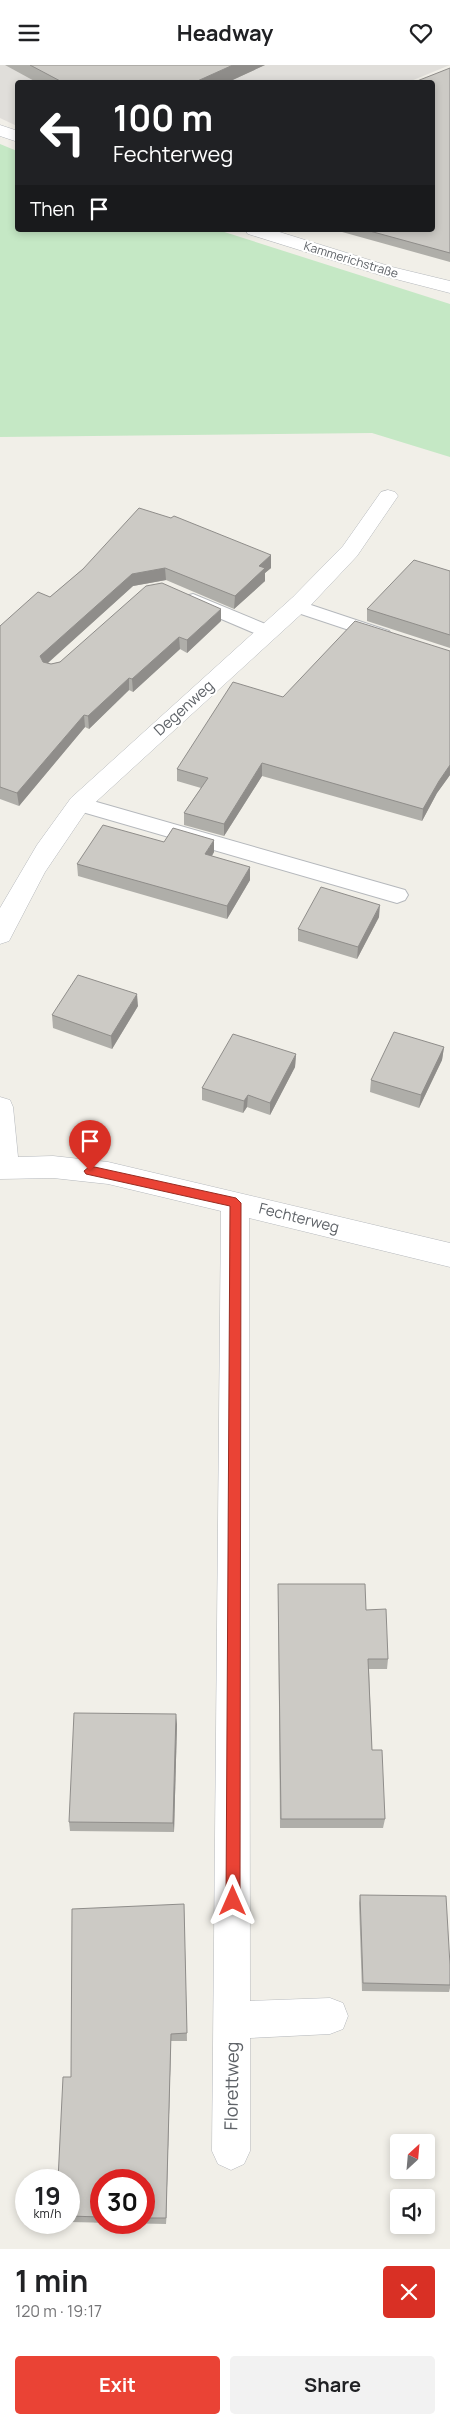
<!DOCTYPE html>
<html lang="en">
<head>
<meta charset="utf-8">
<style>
  :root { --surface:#fff; --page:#f2f2f2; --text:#202124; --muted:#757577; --accent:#ea4335 }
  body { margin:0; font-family:Manrope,sans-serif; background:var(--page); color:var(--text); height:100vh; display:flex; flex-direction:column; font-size:19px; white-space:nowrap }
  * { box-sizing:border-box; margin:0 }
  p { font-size:16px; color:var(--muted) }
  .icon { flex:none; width:28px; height:28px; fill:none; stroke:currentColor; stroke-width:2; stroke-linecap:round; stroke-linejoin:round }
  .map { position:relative; height:2184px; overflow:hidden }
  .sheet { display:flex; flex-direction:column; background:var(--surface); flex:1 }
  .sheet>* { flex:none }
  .banner { position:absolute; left:15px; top:15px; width:420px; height:152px; border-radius:5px; box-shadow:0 2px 8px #0003; background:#202124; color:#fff; overflow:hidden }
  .needle { width:32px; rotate:26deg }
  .tools { position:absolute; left:390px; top:2069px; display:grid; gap:10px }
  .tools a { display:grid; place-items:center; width:45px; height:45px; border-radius:5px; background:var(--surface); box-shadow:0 2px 8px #0003; font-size:25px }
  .speed { position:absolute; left:15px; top:2104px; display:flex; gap:10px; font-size:25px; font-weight:700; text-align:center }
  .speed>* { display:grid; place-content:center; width:65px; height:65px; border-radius:50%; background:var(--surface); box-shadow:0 2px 8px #0003; line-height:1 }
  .speed small { font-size:12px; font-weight:400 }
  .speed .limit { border:8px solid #d22; background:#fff; color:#111 }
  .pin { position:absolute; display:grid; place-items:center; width:42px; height:42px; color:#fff; margin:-51px -21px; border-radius:50% 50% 50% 0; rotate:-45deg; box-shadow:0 0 5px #0007 }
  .pin .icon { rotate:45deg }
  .me { position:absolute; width:55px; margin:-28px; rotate:0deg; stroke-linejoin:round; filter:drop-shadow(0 0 4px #0008) }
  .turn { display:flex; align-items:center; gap:18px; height:105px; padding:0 15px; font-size:22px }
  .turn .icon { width:65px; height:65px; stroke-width:2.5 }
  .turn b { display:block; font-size:35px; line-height:42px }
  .then { display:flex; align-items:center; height:48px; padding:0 15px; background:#0003; gap:10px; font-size:19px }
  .round { display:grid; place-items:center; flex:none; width:52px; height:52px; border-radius:5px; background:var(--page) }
  .head { display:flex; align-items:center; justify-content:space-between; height:85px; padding:0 15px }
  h1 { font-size:30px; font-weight:700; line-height:38px }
  .cta { display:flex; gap:10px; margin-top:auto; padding:10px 15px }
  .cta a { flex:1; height:58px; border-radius:5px; background:var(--accent); color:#fff; font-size:20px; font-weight:700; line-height:58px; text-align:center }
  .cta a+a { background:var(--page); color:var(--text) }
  header { display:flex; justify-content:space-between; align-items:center; height:65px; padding:0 15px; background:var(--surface); font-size:22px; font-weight:700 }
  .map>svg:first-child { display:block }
  .industrial { fill:#e0deda }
  .green { fill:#c5e8c5 }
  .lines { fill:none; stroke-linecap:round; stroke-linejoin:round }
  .lane-casing { stroke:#b5b8bc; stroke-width:2 }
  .street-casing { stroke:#b5b8bc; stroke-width:1 }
  .lane { fill:#fff; fill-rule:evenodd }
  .street { fill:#fff; fill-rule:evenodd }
  .wall { fill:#afaea9; fill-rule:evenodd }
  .shaded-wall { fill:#8f8d8a }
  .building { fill:#cccac5; stroke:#8f8d8a }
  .route { fill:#ea4335; stroke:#982c22 }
  .labels { text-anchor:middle; stroke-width:4; stroke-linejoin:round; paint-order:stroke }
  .far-street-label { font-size:12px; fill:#5f6368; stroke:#fff }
  .street-label { font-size:15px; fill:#5f6368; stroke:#fff }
  .near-street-label { font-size:18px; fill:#5f6368; stroke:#fff }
</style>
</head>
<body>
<header><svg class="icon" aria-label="menu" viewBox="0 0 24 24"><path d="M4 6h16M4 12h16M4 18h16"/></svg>Headway<svg class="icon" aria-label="heart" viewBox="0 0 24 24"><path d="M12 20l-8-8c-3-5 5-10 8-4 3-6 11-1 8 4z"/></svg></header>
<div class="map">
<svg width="450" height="2184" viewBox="0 0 450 2184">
  <rect width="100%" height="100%" fill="#f1efe8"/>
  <polygon class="industrial" points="0,0 450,0 406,18 18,18 17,61 0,53"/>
  <polygon class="green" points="0,79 17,86 18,165 218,165 450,239 450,392 372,368 0,372"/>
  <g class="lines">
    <defs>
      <g id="lane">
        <polygon points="193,529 275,563 278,567 275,571 268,573 261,571 186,539 184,535 186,531"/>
        <polygon points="296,535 389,566 392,570 389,574 382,576 289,545 287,541 289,537"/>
        <polygon points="79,732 405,825 408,830 405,835 397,838 72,744 69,739 72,734"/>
      </g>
      <g id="street">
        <polygon points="0,60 18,66 18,77 0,71"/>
        <polygon points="245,165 273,165 392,202 450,216 450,228 380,210 248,169"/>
        <polygon points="388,425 395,427 398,431 357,491 309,542 87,745 45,807 9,876 0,879 0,843 37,780 71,733 293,532 343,481 381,427"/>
        <polygon points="0,1032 10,1035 13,1042 18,1092 53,1091 108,1097 450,1178 450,1202 249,1153 250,1936 330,1933 343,1938 348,1951 343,1964 330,1969 250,1973 250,2086 244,2099 231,2105 218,2099 212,2086 221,1146 108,1119 53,1113 0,1114"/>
      </g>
    </defs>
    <use href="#lane" class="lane-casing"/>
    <use href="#street" class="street-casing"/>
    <use href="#lane" class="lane"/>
    <use href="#street" class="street"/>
  </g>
  <g class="wall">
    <polygon points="5,0 265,0 226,18 38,18"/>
    <polygon points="450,3 450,197 335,165 432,165"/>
    <polygon points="271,490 271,503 265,508 265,516 234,544 166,515 133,521 48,598 51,599 221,556 187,588 180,584 133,627 129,625 89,664 85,662 19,741 0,734 0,561 50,532 83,504"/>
    <polygon points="450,506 450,583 367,556 367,544"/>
    <polygon points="450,586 450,710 437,728 422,756 262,711 224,771 184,760 184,748 201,723 177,716 177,704 283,632"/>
    <polygon points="164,777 214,787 212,791 250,815 227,854 78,811 77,799"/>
    <polygon points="379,852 357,894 298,876 298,864"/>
    <polygon points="138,941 112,984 53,963 52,950"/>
    <polygon points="444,982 442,995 419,1043 370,1027 371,1015"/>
    <polygon points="296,989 295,1002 270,1050 247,1042 243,1048 202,1035 202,1023"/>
    <polygon points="278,1519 366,1545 388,1594 387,1604 369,1604 372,1685 385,1754 383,1763 280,1763"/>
    <polygon points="177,1659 174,1767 70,1766 69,1757"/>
    <polygon points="360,1830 450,1900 450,1923 449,1927 362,1926 359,1838"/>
    <path d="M 184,1839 L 187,1976 L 171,1976 L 166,2159 L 69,2157 L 69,2115 L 71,2012 ZM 101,2115 L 144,2115 L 144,2158 L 101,2158 Z"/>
  </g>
  <g class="shaded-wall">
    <polygon points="233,0 265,0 226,18 193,18"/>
    <polygon points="271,490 271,503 265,508 265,516 234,544 235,531 259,501"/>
    <polygon points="165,503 166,515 133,521 41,604 40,591 132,509"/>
    <polygon points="221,544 221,556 187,588 187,575"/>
    <polygon points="179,572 180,584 133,627 132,614"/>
    <polygon points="129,613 129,625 89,664 88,651"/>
    <polygon points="84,650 85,662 19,741 17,728"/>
    <polygon points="262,698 262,711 224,771 224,759"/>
    <polygon points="450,700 450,710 437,728 422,756 423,744 439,716"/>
    <polygon points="214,775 214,787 205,802 205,789"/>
    <polygon points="250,802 250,815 227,854 227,841"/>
    <polygon points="380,840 379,852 357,894 358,882"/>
    <polygon points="137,929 138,941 112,984 111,971"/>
    <polygon points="444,982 442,995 419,1043 421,1030"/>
    <polygon points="296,989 295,1002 270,1050 270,1038"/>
    <polygon points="248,1030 247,1042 243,1048 244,1036"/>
    <polygon points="176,1649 177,1659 174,1767 173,1758"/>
    <polygon points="171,1969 171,1976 166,2159 166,2153"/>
  </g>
  <g class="building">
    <polygon points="30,0 233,0 193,18 64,18"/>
    <polygon points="450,3 450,188 366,165 432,165 432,18 412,18"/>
    <polygon points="139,443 171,453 174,451 271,490 259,501 265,503 235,531 165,503 132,509 40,591 43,597 51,599 60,597 146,521 162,518 221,544 187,575 179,572 132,614 129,613 88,651 84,650 17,728 0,722 0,561 38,527 50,532 83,504"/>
    <polygon points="414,495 450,506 450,570 367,544"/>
    <polygon points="355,556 450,586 450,700 439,716 423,744 262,698 224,759 184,748 208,713 177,704 233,617 283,632"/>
    <polygon points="103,760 164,777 173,763 214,775 205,789 250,802 227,841 77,799"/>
    <polygon points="321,822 380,840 358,882 298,864"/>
    <polygon points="78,910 137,929 111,971 52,950"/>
    <polygon points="394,967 444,982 421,1030 371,1015"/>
    <polygon points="233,969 296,989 270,1038 248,1030 244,1036 202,1023"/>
    <polygon points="278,1519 365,1519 366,1545 386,1544 388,1594 368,1594 372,1685 382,1685 385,1754 281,1754"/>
    <polygon points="74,1648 176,1649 173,1758 69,1757"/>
    <polygon points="360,1830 446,1831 450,1900 450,1920 363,1918"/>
    <polygon points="184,1839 187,1968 171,1969 166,2153 144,2153 144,2115 101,2115 101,2152 69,2151 69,2115 58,2115 63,2012 71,2012 72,1844"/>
  </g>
  <polygon class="route" points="90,1101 236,1133 241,1138 240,1836 238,1841 233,1843 228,1841 226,1836 230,1141 86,1109 84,1106"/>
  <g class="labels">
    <g class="far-street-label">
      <text transform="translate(351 195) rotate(17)" y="4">Kammerichstraße</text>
    </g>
    <g class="street-label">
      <text transform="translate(184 643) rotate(-42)" y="5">Degenweg</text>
      <text transform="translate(299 1153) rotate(14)" y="5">Fechterweg</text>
    </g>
    <g class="near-street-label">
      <text transform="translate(232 2021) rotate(-89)" y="6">Florettweg</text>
    </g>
  </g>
</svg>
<div class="tools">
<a><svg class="needle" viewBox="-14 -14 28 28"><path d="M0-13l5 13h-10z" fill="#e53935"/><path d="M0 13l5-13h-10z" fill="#757577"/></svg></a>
<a><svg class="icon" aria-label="sound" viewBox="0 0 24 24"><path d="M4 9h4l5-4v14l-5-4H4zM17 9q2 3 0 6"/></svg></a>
</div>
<div class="speed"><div>19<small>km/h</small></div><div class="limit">30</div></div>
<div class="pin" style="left:90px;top:1106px;background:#d93025"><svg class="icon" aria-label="arrive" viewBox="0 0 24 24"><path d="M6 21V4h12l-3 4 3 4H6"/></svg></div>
<svg class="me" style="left:233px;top:1836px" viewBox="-20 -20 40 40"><path d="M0-17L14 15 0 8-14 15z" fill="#ea4335" stroke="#fff" stroke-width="4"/></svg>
<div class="banner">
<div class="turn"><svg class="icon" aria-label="left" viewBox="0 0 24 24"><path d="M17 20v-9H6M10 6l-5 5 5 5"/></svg><div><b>100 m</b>Fechterweg</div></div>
<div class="then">Then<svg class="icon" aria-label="arrive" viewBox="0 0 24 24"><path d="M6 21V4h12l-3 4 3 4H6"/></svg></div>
</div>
</div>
<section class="sheet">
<div class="head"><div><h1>1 min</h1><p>120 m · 19:17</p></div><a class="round" style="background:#d93025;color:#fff"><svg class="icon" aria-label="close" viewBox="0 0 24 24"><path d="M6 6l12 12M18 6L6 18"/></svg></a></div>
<div class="cta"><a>Exit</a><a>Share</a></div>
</section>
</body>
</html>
